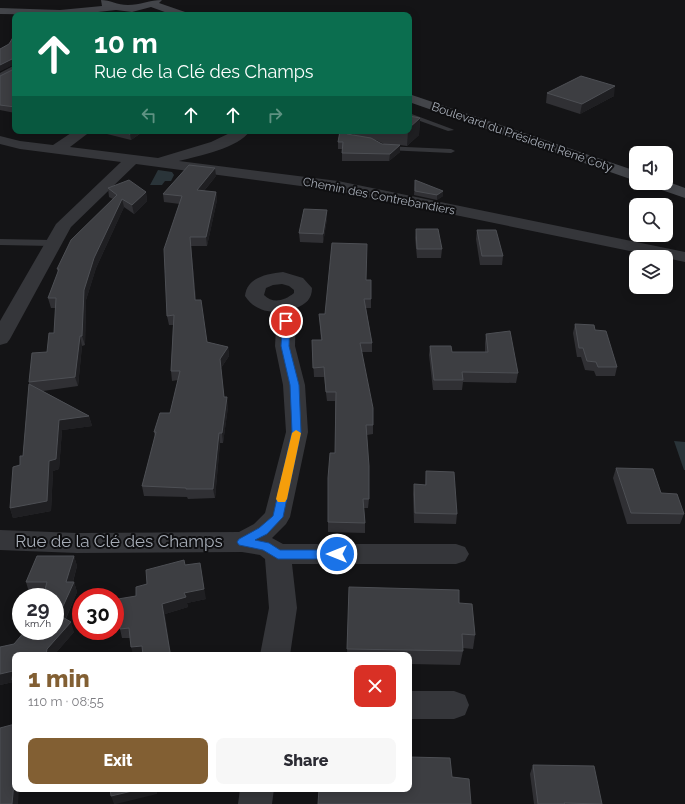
<!DOCTYPE html>
<html lang="en">
<head>
<meta charset="utf-8">
<style>
  :root { --surface:#fff; --page:#f7f7f7; --text:#2b2b33; --muted:#7c7c81; --accent:#825f33 }
  body { margin:0; font-family:Raleway,sans-serif; background:var(--page); color:var(--text); height:100vh; display:flex; flex-direction:column; font-size:15px; white-space:nowrap }
  * { box-sizing:border-box; margin:0 }
  p { font-size:13px; color:var(--muted) }
  .icon { flex:none; width:22px; height:22px; fill:none; stroke:currentColor; stroke-width:2; stroke-linecap:round; stroke-linejoin:round }
  .map { position:relative; flex:1; overflow:hidden }
  .panel { position:absolute; left:12px; top:652px; width:400px; height:140px; display:flex; flex-direction:column; background:var(--surface); border-radius:8px; box-shadow:0 2px 10px #0003 }
  .panel>* { flex:none }
  .guide { position:absolute; left:12px; top:12px; width:400px; height:122px; border-radius:8px; box-shadow:0 2px 10px #0003; background:#0b6e4f; color:#fff; overflow:hidden }
  .fabs { position:absolute; left:629px; top:146px; display:grid; gap:8px }
  .fabs a { display:grid; place-items:center; width:44px; height:44px; border-radius:8px; background:var(--surface); box-shadow:0 2px 10px #0003; font-size:20px }
  .speed { position:absolute; left:12px; top:588px; display:flex; gap:8px; font-size:20px; font-weight:700; text-align:center }
  .speed>* { display:grid; place-content:center; width:52px; height:52px; border-radius:50%; background:var(--surface); box-shadow:0 2px 10px #0003; line-height:1 }
  .speed small { font-size:10px; font-weight:400 }
  .speed .limit { border:6px solid #d22; background:#fff; color:#111 }
  .pin { position:absolute; display:grid; place-items:center; width:34px; height:34px; color:#fff; margin:-17px; border:2px solid #fff; border-radius:50%; box-shadow:0 1px 4px #0007 }
  .me { position:absolute; width:44px; margin:-22px; rotate:270deg; stroke-linejoin:round; filter:drop-shadow(0 0 3px #0008) }
  .turn { display:flex; align-items:center; gap:14px; height:84px; padding:0 16px; font-size:18px }
  .turn .icon { width:52px; height:52px; stroke-width:2.5 }
  .turn b { display:block; font-size:28px; line-height:34px }
  .lanes { display:flex; align-items:center; height:38px; padding:0 16px; background:#0003; justify-content:center; gap:20px; direction:ltr }
  .lanes .off { opacity:.35 }
  .round { display:grid; place-items:center; flex:none; width:42px; height:42px; border-radius:8px; background:var(--page) }
  .headline { display:flex; align-items:center; justify-content:space-between; height:68px; padding:0 16px }
  h1 { font-size:24px; font-weight:800; line-height:30px; color:var(--accent) }
  .primary-button { display:flex; gap:8px; margin-top:auto; padding:8px 16px }
  .primary-button a { flex:1; height:46px; border-radius:8px; background:var(--accent); color:#fff; font-size:16px; font-weight:800; line-height:46px; text-align:center }
  .primary-button a+a { background:var(--page); color:var(--text) }
  .map>svg:first-child { display:block }
  .water { fill:#2a3439 }
  .lines { fill:none; stroke-linecap:round; stroke-linejoin:round }
  .lane { fill:#35363a; fill-rule:evenodd }
  .street { fill:#35363a; fill-rule:evenodd }
  .secondary { fill:#43454a; fill-rule:evenodd }
  .wall { fill:#303034; fill-rule:evenodd }
  .shaded-wall { fill:#1f1f22 }
  .building { fill:#3d3e42; stroke:#4d4f54 }
  .route { fill:#1a73e8; stroke:#114b97 }
  .slow { fill:#f59e0b }
  .labels { text-anchor:middle; stroke-width:4; stroke-linejoin:round; paint-order:stroke }
  .far-street-label { font-size:12px; fill:#a6acb6; stroke:#0f0f11 }
  .near-street-label { font-size:17px; fill:#a6acb6; stroke:#0f0f11 }
</style>
</head>
<body>
<div class="map">
<svg width="685" height="804" viewBox="0 0 685 804">
  <rect width="100%" height="100%" fill="#141416"/>
  <g class="water">
    <polygon points="158,170 172,172 174,175 171,181 165,181 162,185 150,185"/>
    <polygon points="674,441 685,442 685,470 684,470"/>
  </g>
  <g class="lines">
    <g class="lane">
      <polygon points="409,113 452,129 454,130 448,131 409,117"/>
      <polygon points="383,146 451,149 455,151 451,153 386,150 383,150"/>
      <polygon points="0,239 52,240 56,243 52,246 0,245"/>
    </g>
    <g class="street">
      <polygon points="15,65 15,74 0,82 0,73"/>
      <path d="M 74,131 L 91,131 L 70,147 L 158,158 L 211,142 L 234,131 L 250,131 C 238,148 199,156 179,161 L 338,181 L 685,252 L 685,262 L 666,258 L 666,257 L 659,257 L 338,191 L 136,164 L 71,227 L 10,339 L 7,343 L 0,345 L 0,321 L 56,224 L 121,162 L 20,149 L 0,144 L 0,136 L 20,141 L 53,145 Z"/>
      <path d="M 283,272 L 303,278 L 312,288 C 312,299 306,304 296,308 L 295,346 L 305,385 L 308,432 L 290,517 L 286,524 L 272,538 L 283,544 L 456,544 L 465,547 L 469,554 L 465,561 L 456,564 L 292,564 L 297,608 L 290,655 L 260,655 L 269,608 L 265,559 L 260,555 L 242,552 L 77,553 L 0,550 L 0,530 L 77,533 L 239,532 L 254,524 L 265,513 L 286,432 L 283,385 L 275,346 L 277,312 C 263,312 252,307 245,296 C 247,277 267,274 283,272 ZM 282,284 L 289,286 L 294,290 L 294,293 C 284,301 273,304 264,295 L 266,288 L 273,285 Z"/>
      <polygon points="409,691 454,691 465,695 469,705 465,715 454,719 409,719"/>
      <polygon points="240,789 274,789 272,804 238,804"/>
    </g>
    <g class="secondary">
      <path d="M 101,0 C 110,0 117,5 128,5 C 140,5 150,0 162,0 L 159,3 L 188,13 L 189,15 L 173,15 L 151,7 L 132,12 L 116,10 L 71,15 L 0,14 L 0,8 L 60,10 L 102,6 Z"/>
      <polygon points="409,94 636,171 636,181 409,102"/>
      <polygon points="666,181 685,188 685,198 650,186 648,183 666,183"/>
    </g>
  </g>
  <g class="wall">
    <polygon points="15,34 15,113 0,110 0,76 14,69 14,64 0,71 0,49 9,44"/>
    <polygon points="547,93 614,96 580,114 546,103"/>
    <path d="M 420,118 L 419,135 L 407,146 L 400,145 L 400,152 L 389,161 L 342,161 L 342,149 L 338,149 L 338,142 L 340,131 L 345,131 L 344,131 L 347,134 L 363,137 L 354,135 L 347,131 L 409,131 ZM 374,140 L 376,140 L 384,144 L 382,144 Z"/>
    <polygon points="107,131 144,131 131,140 107,134"/>
    <polygon points="216,176 204,191 216,192 217,200 207,246 191,246 196,300 207,342 228,347 229,356 221,368 224,397 228,407 223,443 220,443 215,498 188,499 187,497 144,496 142,486 155,437 154,432 170,413 178,380 172,381 171,371 173,325 169,325 167,316 180,204 164,202 163,194"/>
    <polygon points="415,180 443,196 437,200 414,195"/>
    <polygon points="108,188 146,192 147,201 134,214 124,207 96,268 86,300 85,345 82,346 78,386 43,391 89,416 92,426 62,430 59,469 53,471 51,511 13,518 10,508 23,456 29,384 29,382 47,352 54,333 56,308 51,308 48,298 58,273 57,269 113,199 109,197"/>
    <polygon points="327,219 323,243 300,242 299,233"/>
    <polygon points="416,229 442,249 441,258 417,258 415,238"/>
    <polygon points="477,230 503,256 502,265 480,265 476,239"/>
    <polygon points="366,280 371,299 371,308 366,308 372,343 372,352 362,352 373,425 373,434 367,435 369,499 368,508 364,508 365,523 365,533 328,532 328,522 335,453 335,401 327,401 324,377 314,377 312,340 321,340 319,314 325,314"/>
    <polygon points="575,324 595,330 617,367 615,376 596,376 594,371 585,370 581,357 577,357 573,333"/>
    <polygon points="486,334 518,373 516,383 463,382 462,390 433,390 429,355 430,346 452,352 485,352 485,343"/>
    <polygon points="616,468 684,514 680,524 627,524 613,478"/>
    <polygon points="426,471 457,514 456,524 414,523 413,494 414,484 425,485"/>
    <polygon points="74,556 77,566 73,582 74,582 77,592 66,619 74,632 54,655 15,655 15,686 13,682 0,685 0,647 14,644 55,631 44,592 29,592 26,582"/>
    <polygon points="185,565 206,599 187,603 188,607 165,614 130,638 122,638 120,629 136,596 147,584"/>
    <polygon points="349,587 459,603 475,635 473,649 463,648 463,651 460,665 409,664 409,655 347,655"/>
    <polygon points="533,765 602,804 534,804 530,774"/>
  </g>
  <g class="shaded-wall">
    <polygon points="14,58 15,64 0,71 0,65"/>
    <polygon points="615,86 614,96 580,114 582,104"/>
    <polygon points="420,118 419,135 407,146 408,131 409,131 409,128"/>
    <polygon points="134,131 144,131 131,140 130,134"/>
    <polygon points="400,145 400,152 389,161 390,154"/>
    <polygon points="215,168 216,176 198,198 197,190"/>
    <polygon points="443,191 443,196 437,200 437,195"/>
    <polygon points="146,192 147,201 134,214 132,205"/>
    <polygon points="216,192 217,200 207,246 206,237"/>
    <polygon points="122,199 124,207 96,268 86,300 85,345 82,336 84,290 94,258"/>
    <polygon points="327,210 327,219 323,243 323,234"/>
    <polygon points="190,237 191,246 197,309 195,300"/>
    <polygon points="80,336 82,346 78,386 75,377"/>
    <polygon points="228,347 229,356 221,368 220,359"/>
    <polygon points="227,397 228,407 223,443 222,433"/>
    <polygon points="89,416 92,426 62,430 59,469 53,471 51,511 13,518 10,508 49,461 59,420"/>
    <polygon points="219,433 220,443 215,498 213,489"/>
    <polygon points="74,556 77,566 70,592 66,582"/>
    <polygon points="200,563 206,599 187,603 188,607 165,614 171,655 158,655 162,604 184,593"/>
    <polygon points="74,582 77,592 63,625 59,615"/>
    <polygon points="71,622 74,632 54,655 46,655 47,649"/>
    <polygon points="142,646 144,655 133,655 131,647"/>
    <polygon points="13,671 15,676 15,686 13,682 0,685 0,674"/>
    <polygon points="15,772 15,789 19,789 18,804 12,804"/>
    <polygon points="141,789 157,789 157,794 116,804 114,804 111,796"/>
  </g>
  <g class="building">
    <polygon points="109,13 114,15 80,15"/>
    <polygon points="15,34 15,107 0,105 0,76 14,69 14,58 0,65 0,49 9,44"/>
    <polygon points="581,76 615,86 582,104 547,93"/>
    <polygon points="409,116 420,118 409,128"/>
    <polygon points="120,131 134,131 130,134"/>
    <polygon points="340,131 344,131 347,134 371,138 382,144 400,145 390,154 342,153 343,142 338,142"/>
    <polygon points="189,165 215,168 197,190 216,192 206,237 190,237 195,300 201,300 207,342 228,347 220,359 224,397 227,397 222,433 219,433 213,489 186,489 186,488 142,486 156,432 154,432 160,413 170,413 180,371 171,371 174,315 167,316 164,249 182,196 163,194"/>
    <polygon points="129,180 146,192 132,205 122,199 94,258 84,290 82,336 80,336 75,377 29,382 32,353 47,352 49,333 54,333 56,298 48,298 59,269 57,269 71,240 117,195 108,188"/>
    <polygon points="415,180 443,191 437,195 415,191"/>
    <polygon points="304,209 327,210 323,234 299,233"/>
    <polygon points="416,229 438,229 442,249 417,249"/>
    <polygon points="477,230 496,230 503,256 482,256"/>
    <polygon points="332,243 367,244 366,280 371,280 371,299 364,299 372,343 360,343 373,408 373,425 366,425 369,466 369,499 363,499 365,523 328,522 328,478 330,453 335,453 336,392 326,392 324,367 313,368 312,340 322,340 319,314 325,314"/>
    <polygon points="575,324 594,325 595,330 606,331 617,367 598,367 596,362 587,361 583,348 579,348"/>
    <polygon points="510,331 518,373 462,372 463,380 434,380 430,346 451,346 452,352 488,352 486,334"/>
    <polygon points="29,384 89,416 59,420 56,459 49,461 47,501 10,508 13,467 20,465 20,456 23,456"/>
    <polygon points="616,468 653,469 661,493 677,494 684,514 631,513"/>
    <polygon points="426,471 454,472 457,514 415,513 414,484 426,485"/>
    <polygon points="37,556 74,556 66,582 74,582 59,615 71,622 47,649 46,655 15,655 15,680 12,680 13,671 0,674 0,647 14,644 25,631 55,631 55,597 43,597 47,582 26,582"/>
    <polygon points="184,560 185,565 200,563 204,589 184,593 186,597 162,604 170,652 158,655 143,655 142,646 131,647 129,628 120,629 118,599 136,596 136,587 147,584 146,570"/>
    <polygon points="349,587 459,590 459,603 472,604 475,635 462,634 463,651 347,649"/>
    <polygon points="15,724 15,772 12,804 0,804 0,728"/>
    <polygon points="409,757 450,758 452,777 469,779 471,804 318,804 319,789 409,789"/>
    <polygon points="533,765 594,766 602,804 564,803 565,804 538,804"/>
    <polygon points="110,789 141,789 111,796"/>
  </g>
  <polygon class="route" points="283,319 286,319 290,321 289,346 299,385 301,432 283,517 267,534 255,540 269,543 280,550 337,550 341,551 343,554 341,557 337,559 278,559 263,550 239,545 237,542 239,539 259,528 273,516 292,432 290,385 281,346"/>
  <polygon class="slow" points="296,430 301,433 287,499 285,502 278,502 276,499 292,433"/>
  <g class="labels">
    <g class="far-street-label">
      <text transform="translate(522 137) rotate(19)" y="4">Boulevard du Président René Coty</text>
      <text transform="translate(379 196) rotate(11)" y="4">Chemin des Contrebandiers</text>
    </g>
    <g class="near-street-label">
      <text x="119" y="547">Rue de la Clé des Champs</text>
    </g>
  </g>
</svg>
<div class="fabs">
<a><svg class="icon" aria-label="sound" viewBox="0 0 24 24"><path d="M4 9h4l5-4v14l-5-4H4zM17 9q2 3 0 6"/></svg></a>
<a><svg class="icon" aria-label="search" viewBox="0 0 24 24"><circle cx="10" cy="10" r="6"/><path d="M15 15l6 6"/></svg></a>
<a><svg class="icon" aria-label="layers" viewBox="0 0 24 24"><path d="M12 4l9 5-9 5-9-5zM3 14l9 5 9-5"/></svg></a>
</div>
<div class="speed"><div>29<small>km/h</small></div><div class="limit">30</div></div>
<div class="pin" style="left:286px;top:321px;background:#d93025"><svg class="icon" aria-label="arrive" viewBox="0 0 24 24"><path d="M6 21V4h12l-3 4 3 4H6"/></svg></div>
<svg class="me" style="left:337px;top:554px" viewBox="-20 -20 40 40"><circle r="17" fill="#1a73e8" stroke="#fff" stroke-width="3"/><path d="M0-11L8 9 0 5-8 9z" fill="#fff"/></svg>
<div class="guide">
<div class="turn"><svg class="icon" aria-label="ahead" viewBox="0 0 24 24"><path d="M12 20V5M6 11l6-6 6 6"/></svg><div><b>10 m</b>Rue de la Clé des Champs</div></div>
<div class="lanes"><svg class="icon off" aria-label="left" viewBox="0 0 24 24"><path d="M17 20v-9H6M10 6l-5 5 5 5"/></svg><svg class="icon" aria-label="ahead" viewBox="0 0 24 24"><path d="M12 20V5M6 11l6-6 6 6"/></svg><svg class="icon" aria-label="ahead" viewBox="0 0 24 24"><path d="M12 20V5M6 11l6-6 6 6"/></svg><svg class="icon off" aria-label="right" viewBox="0 0 24 24"><path d="M7 20v-9h11M14 6l5 5-5 5"/></svg></div>
</div>
<section class="panel">
<div class="headline"><div><h1>1 min</h1><p>110 m · 08:55</p></div><a class="round" style="background:#d93025;color:#fff"><svg class="icon" aria-label="close" viewBox="0 0 24 24"><path d="M6 6l12 12M18 6L6 18"/></svg></a></div>
<div class="primary-button"><a>Exit</a><a>Share</a></div>
</section>
</div>
</body>
</html>
